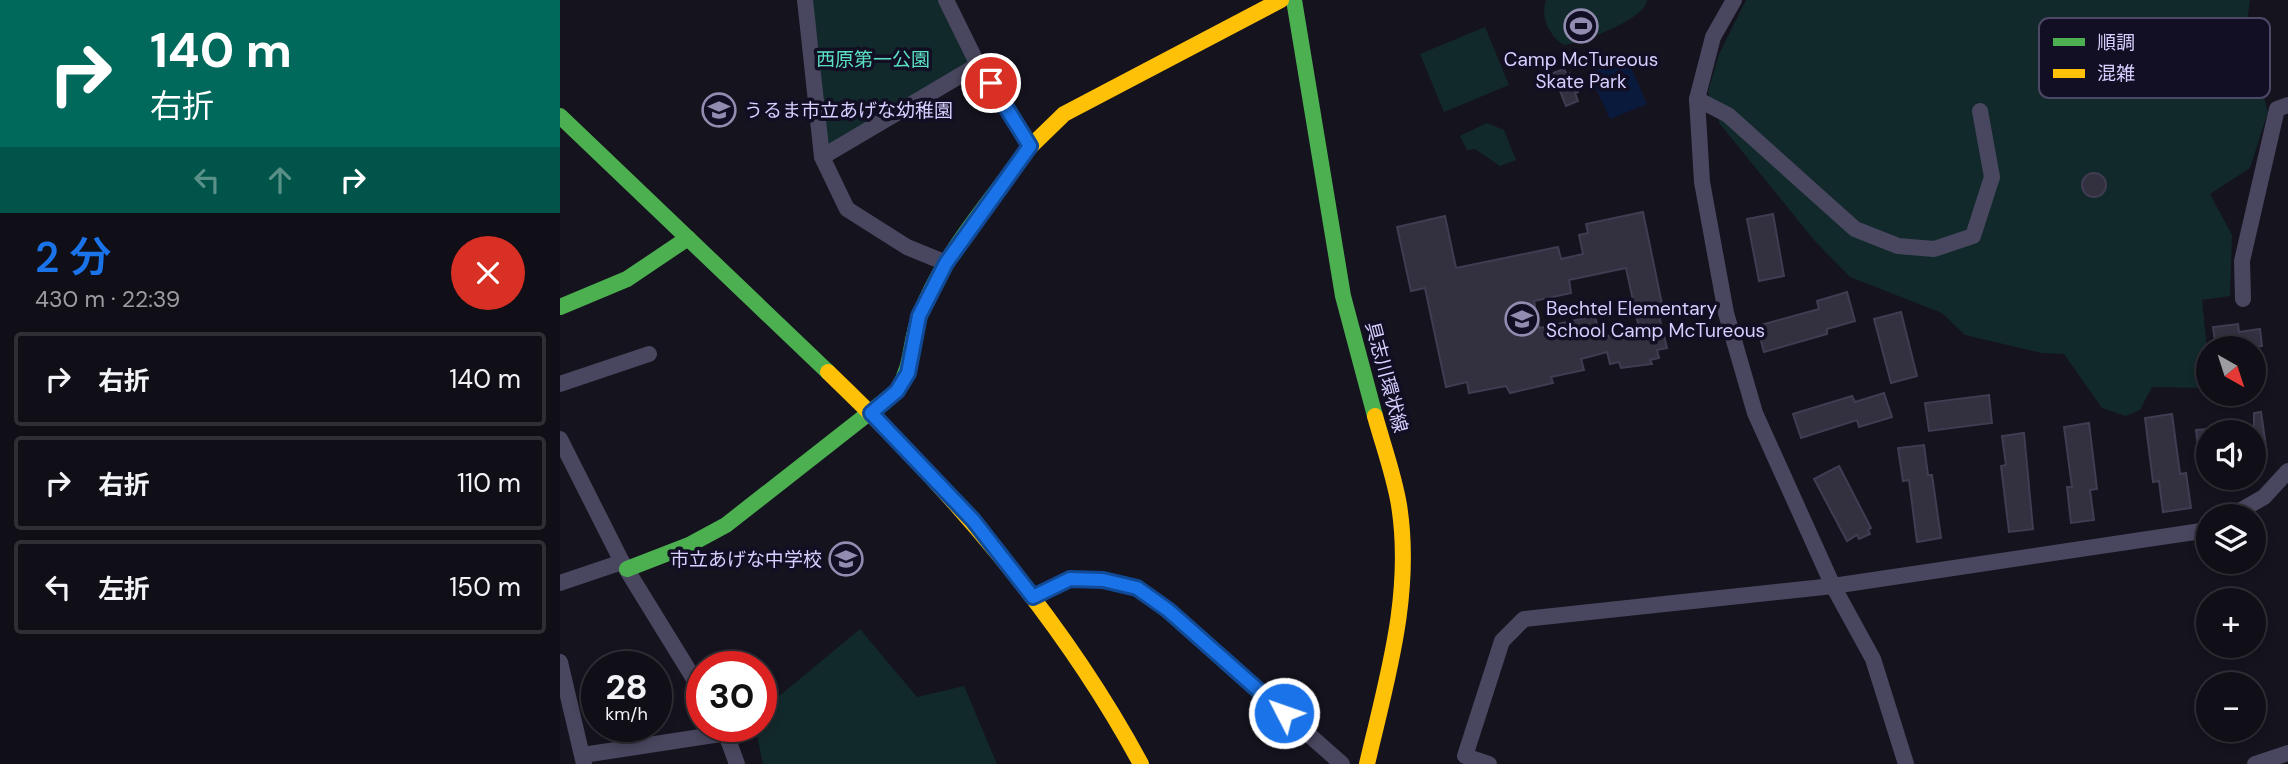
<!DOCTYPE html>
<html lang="ja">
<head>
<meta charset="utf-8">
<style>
  :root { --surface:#100e16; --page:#19171f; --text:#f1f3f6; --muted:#9c9ca1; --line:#302e35; --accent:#1a73e8 }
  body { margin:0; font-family:"DM Sans","Noto Sans JP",sans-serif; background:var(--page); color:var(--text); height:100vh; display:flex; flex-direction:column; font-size:26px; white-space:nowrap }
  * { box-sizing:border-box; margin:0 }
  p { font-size:23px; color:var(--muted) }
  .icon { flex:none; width:38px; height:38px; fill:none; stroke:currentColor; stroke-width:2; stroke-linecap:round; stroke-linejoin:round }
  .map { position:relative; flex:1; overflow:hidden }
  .side { display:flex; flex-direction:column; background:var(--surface); width:560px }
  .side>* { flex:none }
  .top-card { background:#00695c; color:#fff; overflow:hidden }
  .needle { width:46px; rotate:141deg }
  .buttons { position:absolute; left:1636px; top:336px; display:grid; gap:14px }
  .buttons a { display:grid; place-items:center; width:70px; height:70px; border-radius:50%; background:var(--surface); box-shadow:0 4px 10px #0003,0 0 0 2px var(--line); font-size:35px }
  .speed { position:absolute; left:21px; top:651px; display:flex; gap:14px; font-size:35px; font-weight:700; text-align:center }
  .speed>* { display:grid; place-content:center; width:91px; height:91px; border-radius:50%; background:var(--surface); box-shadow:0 4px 10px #0003,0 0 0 2px var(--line); line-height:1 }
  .speed small { font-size:18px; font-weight:400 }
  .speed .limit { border:10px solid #d22; background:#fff; color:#111 }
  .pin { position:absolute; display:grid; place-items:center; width:60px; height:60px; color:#fff; margin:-30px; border:4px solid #fff; border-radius:50%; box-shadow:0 2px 7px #0007 }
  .me { position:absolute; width:77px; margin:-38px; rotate:311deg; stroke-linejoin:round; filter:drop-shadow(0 0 5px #0008) }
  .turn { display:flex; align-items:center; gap:24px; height:147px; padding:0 35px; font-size:32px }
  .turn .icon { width:91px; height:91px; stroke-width:2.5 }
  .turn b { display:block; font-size:49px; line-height:60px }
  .lanes { display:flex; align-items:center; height:66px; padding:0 35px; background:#0003; justify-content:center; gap:35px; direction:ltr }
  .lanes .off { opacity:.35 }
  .round { display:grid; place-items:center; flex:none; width:74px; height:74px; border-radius:37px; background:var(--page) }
  .headline { display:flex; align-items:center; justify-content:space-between; height:119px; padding:0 35px }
  h1 { font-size:42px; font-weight:600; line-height:52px; color:var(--accent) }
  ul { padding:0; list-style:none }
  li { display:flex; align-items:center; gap:21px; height:94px; margin:0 14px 10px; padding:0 21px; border:4px solid var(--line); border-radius:7px }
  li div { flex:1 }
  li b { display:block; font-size:26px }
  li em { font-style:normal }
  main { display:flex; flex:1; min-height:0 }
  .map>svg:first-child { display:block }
  .green { fill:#12292b }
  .water { fill:#0a1a3d }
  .building { fill:#333040; stroke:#413c52; stroke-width:2; fill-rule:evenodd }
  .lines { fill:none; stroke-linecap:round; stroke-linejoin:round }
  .street { stroke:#49475f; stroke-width:16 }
  .fast { stroke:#4caf50; stroke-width:16 }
  .slow { stroke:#ffc107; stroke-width:16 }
  .route-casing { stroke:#114b97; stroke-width:18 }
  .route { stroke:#1a73e8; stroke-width:12 }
  .labels { text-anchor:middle; stroke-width:7; stroke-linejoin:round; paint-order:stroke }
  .park-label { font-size:19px; fill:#5ae0c3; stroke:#120e23 }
  .poi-label { font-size:19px; fill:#d6cfff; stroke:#120e23; text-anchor:start }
  .street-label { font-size:19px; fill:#d6cfff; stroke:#120e23 }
  .key { fill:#120e23; stroke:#4d4865; stroke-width:2 }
  .key-label { font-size:19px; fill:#d6cfff }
</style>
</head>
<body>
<main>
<section class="side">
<div class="top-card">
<div class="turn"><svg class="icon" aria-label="right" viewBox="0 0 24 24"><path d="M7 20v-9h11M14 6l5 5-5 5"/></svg><div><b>140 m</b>右折</div></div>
<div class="lanes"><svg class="icon off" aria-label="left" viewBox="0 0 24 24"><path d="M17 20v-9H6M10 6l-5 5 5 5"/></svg><svg class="icon off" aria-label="ahead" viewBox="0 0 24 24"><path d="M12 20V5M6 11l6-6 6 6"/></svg><svg class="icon" aria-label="right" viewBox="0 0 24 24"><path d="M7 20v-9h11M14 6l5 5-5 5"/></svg></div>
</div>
<div class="headline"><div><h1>2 分</h1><p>430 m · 22:39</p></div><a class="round" style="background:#d93025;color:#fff"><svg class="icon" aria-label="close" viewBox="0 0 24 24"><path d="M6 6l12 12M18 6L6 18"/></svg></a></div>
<ul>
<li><svg class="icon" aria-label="right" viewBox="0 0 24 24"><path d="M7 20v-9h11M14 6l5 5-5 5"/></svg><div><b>右折</b></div><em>140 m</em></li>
<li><svg class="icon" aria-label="right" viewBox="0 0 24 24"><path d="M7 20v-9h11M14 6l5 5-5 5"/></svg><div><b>右折</b></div><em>110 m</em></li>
<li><svg class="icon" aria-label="left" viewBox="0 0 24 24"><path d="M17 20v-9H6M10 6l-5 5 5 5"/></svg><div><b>左折</b></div><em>150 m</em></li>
</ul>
</section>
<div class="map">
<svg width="1728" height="764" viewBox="0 0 1728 764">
  <rect width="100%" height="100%" fill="#15131e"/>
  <g class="green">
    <polygon points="245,0 386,0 418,65 262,157"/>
    <path d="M 986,0 L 1087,0 C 1086,19 1023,42 1004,45 C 989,36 980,16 986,0 Z"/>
    <polygon points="1186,0 1690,0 1686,29 1708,112 1690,168 1650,194 1672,235 1670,296 1642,300 1648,359 1646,388 1592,387 1580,410 1566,416 1542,408 1504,354 1481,353 1405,335 1382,313 1290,277 1254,240 1160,124 1148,92 1159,54"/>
    <polygon points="925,27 949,85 884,112 860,54"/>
    <polygon points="927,123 944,130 956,160 940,166 915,149 907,150 900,136"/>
    <polygon points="300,629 357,697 404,686 437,764 203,764 195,726 201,726 201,711"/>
  </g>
  <polygon class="water" points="1067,58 1087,104 1050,119 1029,73"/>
  <g class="building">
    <polygon points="1004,69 1007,75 1010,73 1018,92 1015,93 1018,101 1006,106 993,73"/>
    <circle cx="1534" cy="185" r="12"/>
    <path d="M 1083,212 L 1102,304 L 1099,305 L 1098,312 L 1107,348 L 1097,350 L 1099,358 L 1090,360 L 1092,364 L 1061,368 L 1059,362 L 1050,364 L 1047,352 L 1021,359 L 1024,370 L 991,377 L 993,383 L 950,393 L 946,386 L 909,393 L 907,382 L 886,387 L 865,288 L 851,291 L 837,227 L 885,216 L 896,268 L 998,247 L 1001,259 L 1023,254 L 1019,235 L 1028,233 L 1026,224 ZM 1066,268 L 1079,328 L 1040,338 L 1035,316 L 979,328 L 974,301 L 1011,293 L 1009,280 Z"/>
    <polygon points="1213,214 1224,276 1199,281 1187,219"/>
    <polygon points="1287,292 1295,321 1267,329 1267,334 1204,352 1197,326 1259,309 1257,301"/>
    <polygon points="1341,312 1357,376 1331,383 1314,319"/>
    <polygon points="1678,324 1679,332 1700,329 1702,346 1656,348 1653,327"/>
    <polygon points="1324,393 1332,417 1299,427 1297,420 1241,438 1233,414 1292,396 1295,402"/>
    <polygon points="1429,395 1432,423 1369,431 1365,403"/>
    <polygon points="1701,412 1707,454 1694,456 1694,413"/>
    <polygon points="1612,414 1620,474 1626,473 1631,508 1603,512 1599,481 1593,482 1585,418"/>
    <polygon points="1529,423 1537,489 1530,490 1534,520 1511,523 1507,487 1512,487 1504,427"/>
    <polygon points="1648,429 1648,472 1641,472 1636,430"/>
    <polygon points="1464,433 1473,529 1449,532 1441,466 1446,465 1442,436"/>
    <polygon points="1364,445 1368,475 1372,475 1381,538 1357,542 1349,480 1343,481 1338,448"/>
    <polygon points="1279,466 1311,528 1308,530 1310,534 1299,539 1297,535 1287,541 1254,479"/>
  </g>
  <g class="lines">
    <g class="street">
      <polyline points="245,0 262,157 287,209 347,247 386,263"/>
      <polyline points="386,0 418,65 470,146"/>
      <polyline points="1174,0 1153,37 1137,99 1142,182 1166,313 1195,413 1273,586 1313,659 1346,764"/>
      <polyline points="1137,99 1168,115 1295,229 1338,246 1374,249 1413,236 1432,177 1420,111"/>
      <polyline points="262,157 418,65"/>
      <polyline points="1683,299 1682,261 1717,109 1728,105"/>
      <polyline points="0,384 89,354"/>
      <polyline points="0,439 62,562 142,692"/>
      <polyline points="1671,516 1704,497 1728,471"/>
      <polyline points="0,583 62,562"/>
      <polyline points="473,597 510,579 543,580 577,588 608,610 782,764"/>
      <polyline points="0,662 24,764"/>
      <polyline points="163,726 177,764"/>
      <polyline points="23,755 167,733"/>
      <polyline points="929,764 905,756 942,641 964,619 1273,586 1648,530"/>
      <polyline points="1695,764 1728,753"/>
    </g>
    <g class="fast">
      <polyline points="734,0 783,296 815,416"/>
      <polyline points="0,116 268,372"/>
      <polyline points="0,307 67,279 128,238"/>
      <path d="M 67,569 L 129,545 L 166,525 L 337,391 C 354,363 349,342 360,315 C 383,254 430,202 468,149"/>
    </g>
    <g class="slow">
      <polyline points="468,149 504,114 721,0"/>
      <path d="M 268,372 C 389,488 501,616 581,764"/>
      <path d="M 807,764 C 827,678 853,594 839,505 C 834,475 823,445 815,416"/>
    </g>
  </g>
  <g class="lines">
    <defs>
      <polyline id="route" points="431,83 470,146 386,263 359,316 348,373 337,391 311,413 413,520 473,597 510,579 543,580 577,588 608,610 724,713"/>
    </defs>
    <use href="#route" class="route-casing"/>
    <use href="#route" class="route"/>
  </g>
  <defs>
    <symbol id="stadium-ring" viewBox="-11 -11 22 22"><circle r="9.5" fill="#120e23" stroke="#928db0" stroke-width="1.5"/><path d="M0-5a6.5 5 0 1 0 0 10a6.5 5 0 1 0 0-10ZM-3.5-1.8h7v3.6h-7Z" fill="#928db0"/></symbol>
    <symbol id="school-ring" viewBox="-11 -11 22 22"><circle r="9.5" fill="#120e23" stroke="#928db0" stroke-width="1.5"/><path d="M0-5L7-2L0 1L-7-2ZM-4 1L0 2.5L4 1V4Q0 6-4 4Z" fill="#928db0"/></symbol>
  </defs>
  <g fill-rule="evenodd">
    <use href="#stadium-ring" x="1002" y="7" width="38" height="38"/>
    <use href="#school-ring" x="140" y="91" width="38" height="38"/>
    <use href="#school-ring" x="943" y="300" width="38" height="38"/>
    <use href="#school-ring" x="267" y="540" width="38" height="38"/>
  </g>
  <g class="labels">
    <g class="park-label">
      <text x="313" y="66">西原第一公園</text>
    </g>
    <g class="poi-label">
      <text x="1021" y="66" text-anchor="middle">Camp McTureous<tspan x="1021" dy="22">Skate Park</tspan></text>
      <text x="184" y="117">うるま市立あげな幼稚園</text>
      <text x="986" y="315">Bechtel Elementary<tspan x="986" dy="22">School Camp McTureous</tspan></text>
      <text x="262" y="566" text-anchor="end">市立あげな中学校</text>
    </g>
    <g class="street-label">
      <text transform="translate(827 377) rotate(75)" y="7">具志川環状線</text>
    </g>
  </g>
  <rect x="1479" y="18" width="231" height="80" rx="10" class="key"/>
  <rect x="1493" y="38" width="32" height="8" fill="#4caf50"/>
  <rect x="1493" y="69" width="32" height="9" fill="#ffc107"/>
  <g class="key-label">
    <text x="1537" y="49">順調</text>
    <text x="1537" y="80">混雑</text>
  </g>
</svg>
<div class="buttons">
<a><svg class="needle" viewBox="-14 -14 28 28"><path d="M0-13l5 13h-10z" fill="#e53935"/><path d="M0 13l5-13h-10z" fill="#9c9ca1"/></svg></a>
<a><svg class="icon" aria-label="sound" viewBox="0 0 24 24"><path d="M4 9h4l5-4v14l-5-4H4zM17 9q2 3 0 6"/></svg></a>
<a><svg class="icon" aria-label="layers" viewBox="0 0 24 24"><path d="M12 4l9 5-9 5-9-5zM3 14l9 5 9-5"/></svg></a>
<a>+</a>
<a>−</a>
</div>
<div class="speed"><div>28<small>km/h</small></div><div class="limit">30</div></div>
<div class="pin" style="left:431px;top:83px;background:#d93025"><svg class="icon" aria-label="arrive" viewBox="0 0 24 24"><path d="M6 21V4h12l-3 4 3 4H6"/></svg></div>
<svg class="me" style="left:724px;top:713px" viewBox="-20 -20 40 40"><circle r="17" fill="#1a73e8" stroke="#fff" stroke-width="3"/><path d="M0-11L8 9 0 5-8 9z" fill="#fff"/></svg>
</div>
</main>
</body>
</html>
